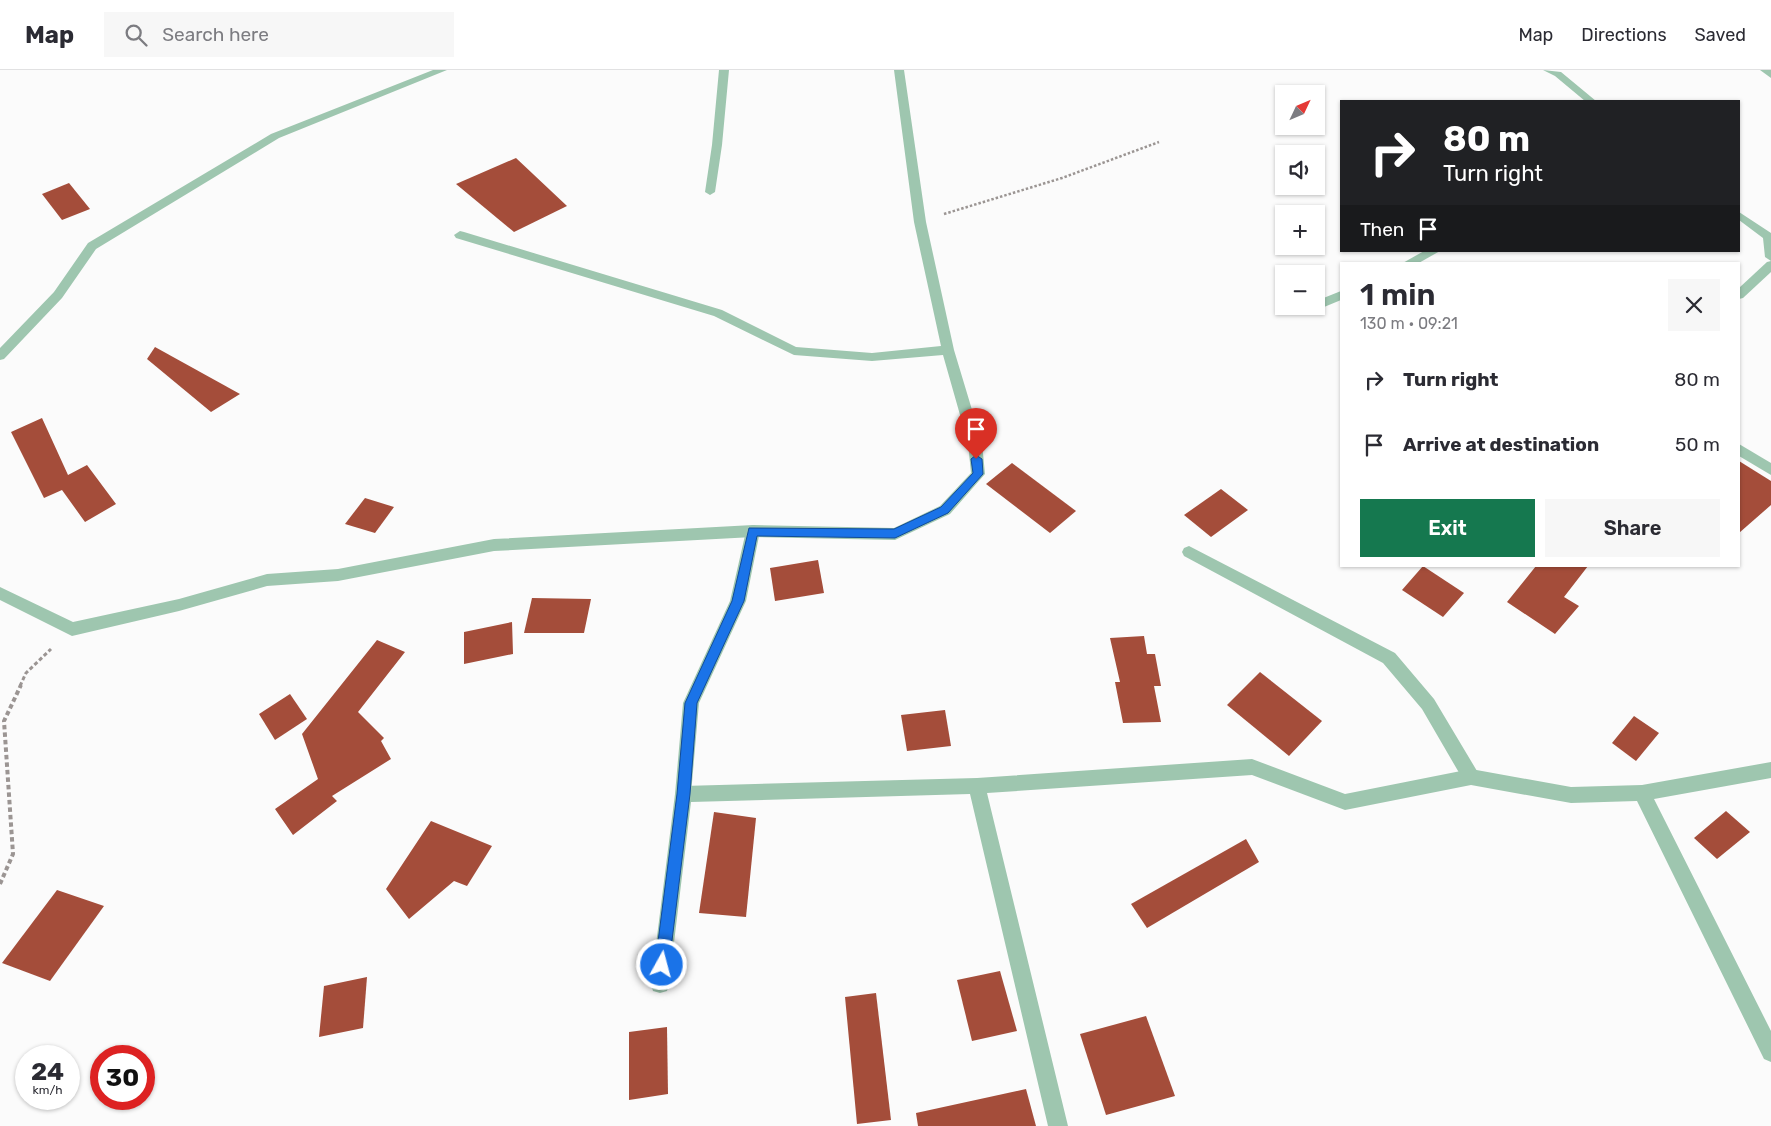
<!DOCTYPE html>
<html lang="en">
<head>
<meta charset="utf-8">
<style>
  :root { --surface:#fff; --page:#f7f7f7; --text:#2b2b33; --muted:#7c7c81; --line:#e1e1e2; --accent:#15784f }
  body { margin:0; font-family:Rubik,sans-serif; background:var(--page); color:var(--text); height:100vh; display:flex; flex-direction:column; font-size:19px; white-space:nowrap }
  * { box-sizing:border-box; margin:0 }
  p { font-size:16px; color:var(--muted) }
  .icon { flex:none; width:28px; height:28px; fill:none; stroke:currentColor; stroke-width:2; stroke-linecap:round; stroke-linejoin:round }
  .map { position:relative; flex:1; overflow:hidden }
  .drawer { position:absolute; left:1340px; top:192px; width:400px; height:305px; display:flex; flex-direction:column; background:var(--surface); border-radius:0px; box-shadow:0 1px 4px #0004 }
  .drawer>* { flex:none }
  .top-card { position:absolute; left:1340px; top:30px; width:400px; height:152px; border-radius:0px; box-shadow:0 1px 4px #0004; background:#202124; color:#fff; overflow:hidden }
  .needle { width:32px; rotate:46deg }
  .controls { position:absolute; left:1275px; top:15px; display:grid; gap:10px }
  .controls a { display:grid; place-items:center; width:50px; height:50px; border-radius:0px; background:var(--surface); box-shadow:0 1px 4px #0004; font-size:25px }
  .speed { position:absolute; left:15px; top:975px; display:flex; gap:10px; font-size:25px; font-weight:700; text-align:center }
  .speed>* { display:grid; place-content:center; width:65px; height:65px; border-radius:50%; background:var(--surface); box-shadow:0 1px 4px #0004; line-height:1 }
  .speed small { font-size:12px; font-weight:400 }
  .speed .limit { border:8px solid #d22; background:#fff; color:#111 }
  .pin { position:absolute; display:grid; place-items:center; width:42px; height:42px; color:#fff; margin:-51px -21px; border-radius:50% 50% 50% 0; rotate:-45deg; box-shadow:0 0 5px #0007 }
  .pin .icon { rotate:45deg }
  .me { position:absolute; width:55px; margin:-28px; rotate:7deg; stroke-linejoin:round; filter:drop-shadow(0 0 4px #0008) }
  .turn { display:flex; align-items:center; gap:18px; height:105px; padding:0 20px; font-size:22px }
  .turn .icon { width:65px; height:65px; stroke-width:2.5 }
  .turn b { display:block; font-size:35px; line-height:42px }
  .then { display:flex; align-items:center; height:48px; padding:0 20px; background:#0003; gap:10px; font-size:19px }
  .round { display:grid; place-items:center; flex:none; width:52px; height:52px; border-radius:0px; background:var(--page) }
  .overview { display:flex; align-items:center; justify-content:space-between; height:85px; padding:0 20px }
  h1 { font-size:30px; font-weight:600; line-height:38px }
  .button { display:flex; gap:10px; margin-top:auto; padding:10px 20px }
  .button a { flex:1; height:58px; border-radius:0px; background:var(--accent); color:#fff; font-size:20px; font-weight:600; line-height:58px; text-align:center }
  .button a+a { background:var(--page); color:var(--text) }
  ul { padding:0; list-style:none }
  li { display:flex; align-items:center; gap:15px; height:65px; padding:0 20px }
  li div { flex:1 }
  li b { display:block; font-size:19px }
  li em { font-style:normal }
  header { display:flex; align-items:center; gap:30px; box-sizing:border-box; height:70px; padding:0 25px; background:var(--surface); border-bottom:1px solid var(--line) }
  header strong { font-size:24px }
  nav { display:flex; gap:28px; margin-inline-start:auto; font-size:18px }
  .search { width:350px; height:45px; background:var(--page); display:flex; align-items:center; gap:12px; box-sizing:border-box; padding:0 18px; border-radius:0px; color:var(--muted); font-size:19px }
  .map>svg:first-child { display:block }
  .building { fill:#a44d3a }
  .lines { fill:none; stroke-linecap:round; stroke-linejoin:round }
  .path-far2 { stroke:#9b9593; stroke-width:2.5; stroke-dasharray:2.5 2; stroke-linecap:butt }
  .path-far1 { stroke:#9b9593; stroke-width:3; stroke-dasharray:4 2.5; stroke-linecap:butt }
  .path { stroke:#9b9593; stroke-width:4; stroke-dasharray:4.5 3; stroke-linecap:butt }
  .service { fill:#9ec6af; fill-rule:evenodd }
  .minor { fill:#9ec6af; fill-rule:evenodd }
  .route { fill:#1a73e8; stroke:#114b97 }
</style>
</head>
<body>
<header>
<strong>Map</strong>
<div class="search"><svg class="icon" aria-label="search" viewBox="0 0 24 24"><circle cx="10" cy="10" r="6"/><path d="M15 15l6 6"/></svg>Search here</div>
<nav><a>Map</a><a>Directions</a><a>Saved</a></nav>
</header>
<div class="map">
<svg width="1771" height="1056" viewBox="0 0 1771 1056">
  <rect width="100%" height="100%" fill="#fbfbfb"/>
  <g class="building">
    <polygon points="516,88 567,136 514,162 456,114"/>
    <polygon points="69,113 90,139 62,150 42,124"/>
    <polygon points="155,277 240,324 211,342 147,289"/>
    <polygon points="42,348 68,405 87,395 116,434 85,452 62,420 44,428 11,362"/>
    <polygon points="1739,391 1771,411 1771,435 1739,463"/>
    <polygon points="1012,393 1076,441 1050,463 986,414"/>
    <polygon points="1221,419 1248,440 1211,467 1184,445"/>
    <polygon points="365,428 394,437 375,463 345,454"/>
    <polygon points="818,490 824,523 775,531 770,498"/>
    <polygon points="1423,496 1464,523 1443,547 1402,520"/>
    <polygon points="1536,496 1588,496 1564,527 1579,536 1555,564 1507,532"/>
    <polygon points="532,528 591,529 584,563 524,563"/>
    <polygon points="512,552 513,584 464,594 464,562"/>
    <polygon points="1144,566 1147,584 1155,584 1161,616 1154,616 1161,652 1123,653 1115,612 1120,612 1110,568"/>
    <polygon points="377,570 405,582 358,642 384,668 381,671 391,689 332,726 337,731 293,765 275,739 318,709 302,664"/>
    <polygon points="1260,602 1322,651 1289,686 1227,635"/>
    <polygon points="290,624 307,649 275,670 259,644"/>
    <polygon points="945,640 951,676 907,681 901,645"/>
    <polygon points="1634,646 1659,663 1636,691 1612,673"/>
    <polygon points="1726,741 1750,762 1717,789 1694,768"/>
    <polygon points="714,742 756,748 746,847 699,843"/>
    <polygon points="431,751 492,776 467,816 454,811 409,849 386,819"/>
    <polygon points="1246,769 1259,792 1147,858 1131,834"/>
    <polygon points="57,820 104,836 50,911 2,893"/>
    <polygon points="1000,901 1017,961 972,971 957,910"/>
    <polygon points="367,907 363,958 319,967 324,916"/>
    <polygon points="876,923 891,1050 857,1054 845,927"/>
    <polygon points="1146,946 1175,1026 1106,1045 1080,964"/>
    <polygon points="667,957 668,1024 629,1030 629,962"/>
    <polygon points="1026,1019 1036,1056 918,1056 916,1043"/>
  </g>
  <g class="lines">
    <polyline class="path-far2" points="944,144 1062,108 1159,72"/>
    <polyline class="path-far1" points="20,616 26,603 51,579"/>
    <polyline class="path" points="0,814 13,784 4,651 21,615"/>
    <g class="service">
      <polygon points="753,455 758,457 760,461 746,531 699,633 691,724 689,730 683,732 677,730 675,724 683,633 730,531 746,461 748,457"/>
      <polygon points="1189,476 1395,583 1434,629 1477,701 1479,707 1477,713 1471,715 1465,713 1422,639 1383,593 1184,486 1182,482 1184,478"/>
    </g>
    <g class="minor">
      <polygon points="433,0 447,0 279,68 96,179 62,228 4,289 0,290 0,278 54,222 88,173 271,64"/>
      <polygon points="719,0 729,0 722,75 715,122 710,125 705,122 712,75"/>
      <polygon points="894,0 904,0 926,152 954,280 982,373 985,404 950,444 895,470 753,467 494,481 338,511 267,516 179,541 72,566 0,530 0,517 73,552 179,529 267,504 338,499 494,469 753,455 894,458 940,436 971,403 968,373 943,285 872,291 794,285 714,246 456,168 454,165 460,161 464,162 722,240 796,277 872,283 941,276 914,152"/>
      <polygon points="1543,0 1561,2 1596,31 1585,31 1555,6"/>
      <polygon points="1760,0 1771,0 1771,8"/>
      <polygon points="1739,142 1771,163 1771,191 1765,187 1763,168 1739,150"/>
      <polygon points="1424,181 1440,181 1417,194 1401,194"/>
      <polygon points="1771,191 1771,202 1743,228 1739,229 1739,218 1767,192"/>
      <polygon points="1341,221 1341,230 1312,242 1306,238 1307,236 1316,236 1316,231"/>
      <polygon points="1739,374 1771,393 1771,405 1739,386"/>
      <polygon points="1252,689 1345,724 1471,699 1571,717 1642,715 1771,692 1771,708 1654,729 1771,961 1771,992 1764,989 1637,731 1571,733 1471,715 1345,740 1252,705 987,723 1068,1056 1048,1056 970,724 691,732 669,914 667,921 660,923 653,921 651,914 675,724 677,718 683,716 977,708"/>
    </g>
  </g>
  <polygon class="route" points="976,385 982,389 983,404 948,443 895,468 757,466 744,531 697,633 690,724 669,895 667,900 662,902 657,900 655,895 677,724 685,633 732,531 749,458 894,459 941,437 973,403 971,389"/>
</svg>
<div class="controls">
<a><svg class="needle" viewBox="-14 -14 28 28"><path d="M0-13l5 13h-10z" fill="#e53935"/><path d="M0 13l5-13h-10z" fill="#7c7c81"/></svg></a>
<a><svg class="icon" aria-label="sound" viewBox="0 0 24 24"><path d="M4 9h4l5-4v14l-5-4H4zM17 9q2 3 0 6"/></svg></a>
<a>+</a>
<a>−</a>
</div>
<div class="speed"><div>24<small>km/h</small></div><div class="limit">30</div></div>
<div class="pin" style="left:976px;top:389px;background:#d93025"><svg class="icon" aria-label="arrive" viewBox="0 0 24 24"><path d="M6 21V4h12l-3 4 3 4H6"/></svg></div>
<svg class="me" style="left:662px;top:895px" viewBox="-20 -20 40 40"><circle r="17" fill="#1a73e8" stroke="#fff" stroke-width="3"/><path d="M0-11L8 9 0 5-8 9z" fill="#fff"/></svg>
<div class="top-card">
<div class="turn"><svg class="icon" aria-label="right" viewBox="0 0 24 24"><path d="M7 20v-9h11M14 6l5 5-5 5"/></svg><div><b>80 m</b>Turn right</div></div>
<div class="then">Then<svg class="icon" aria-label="arrive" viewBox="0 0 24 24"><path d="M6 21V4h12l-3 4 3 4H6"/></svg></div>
</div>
<section class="drawer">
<div class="overview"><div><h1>1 min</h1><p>130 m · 09:21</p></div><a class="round"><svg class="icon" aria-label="close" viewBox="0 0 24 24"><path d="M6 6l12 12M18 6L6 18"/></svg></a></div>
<ul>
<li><svg class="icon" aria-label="right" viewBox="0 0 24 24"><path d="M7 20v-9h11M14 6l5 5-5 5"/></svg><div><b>Turn right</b></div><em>80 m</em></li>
<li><svg class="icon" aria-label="arrive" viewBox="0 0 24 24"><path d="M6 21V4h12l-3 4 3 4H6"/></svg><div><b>Arrive at destination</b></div><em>50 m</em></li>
</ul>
<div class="button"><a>Exit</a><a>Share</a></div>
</section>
</div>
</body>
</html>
